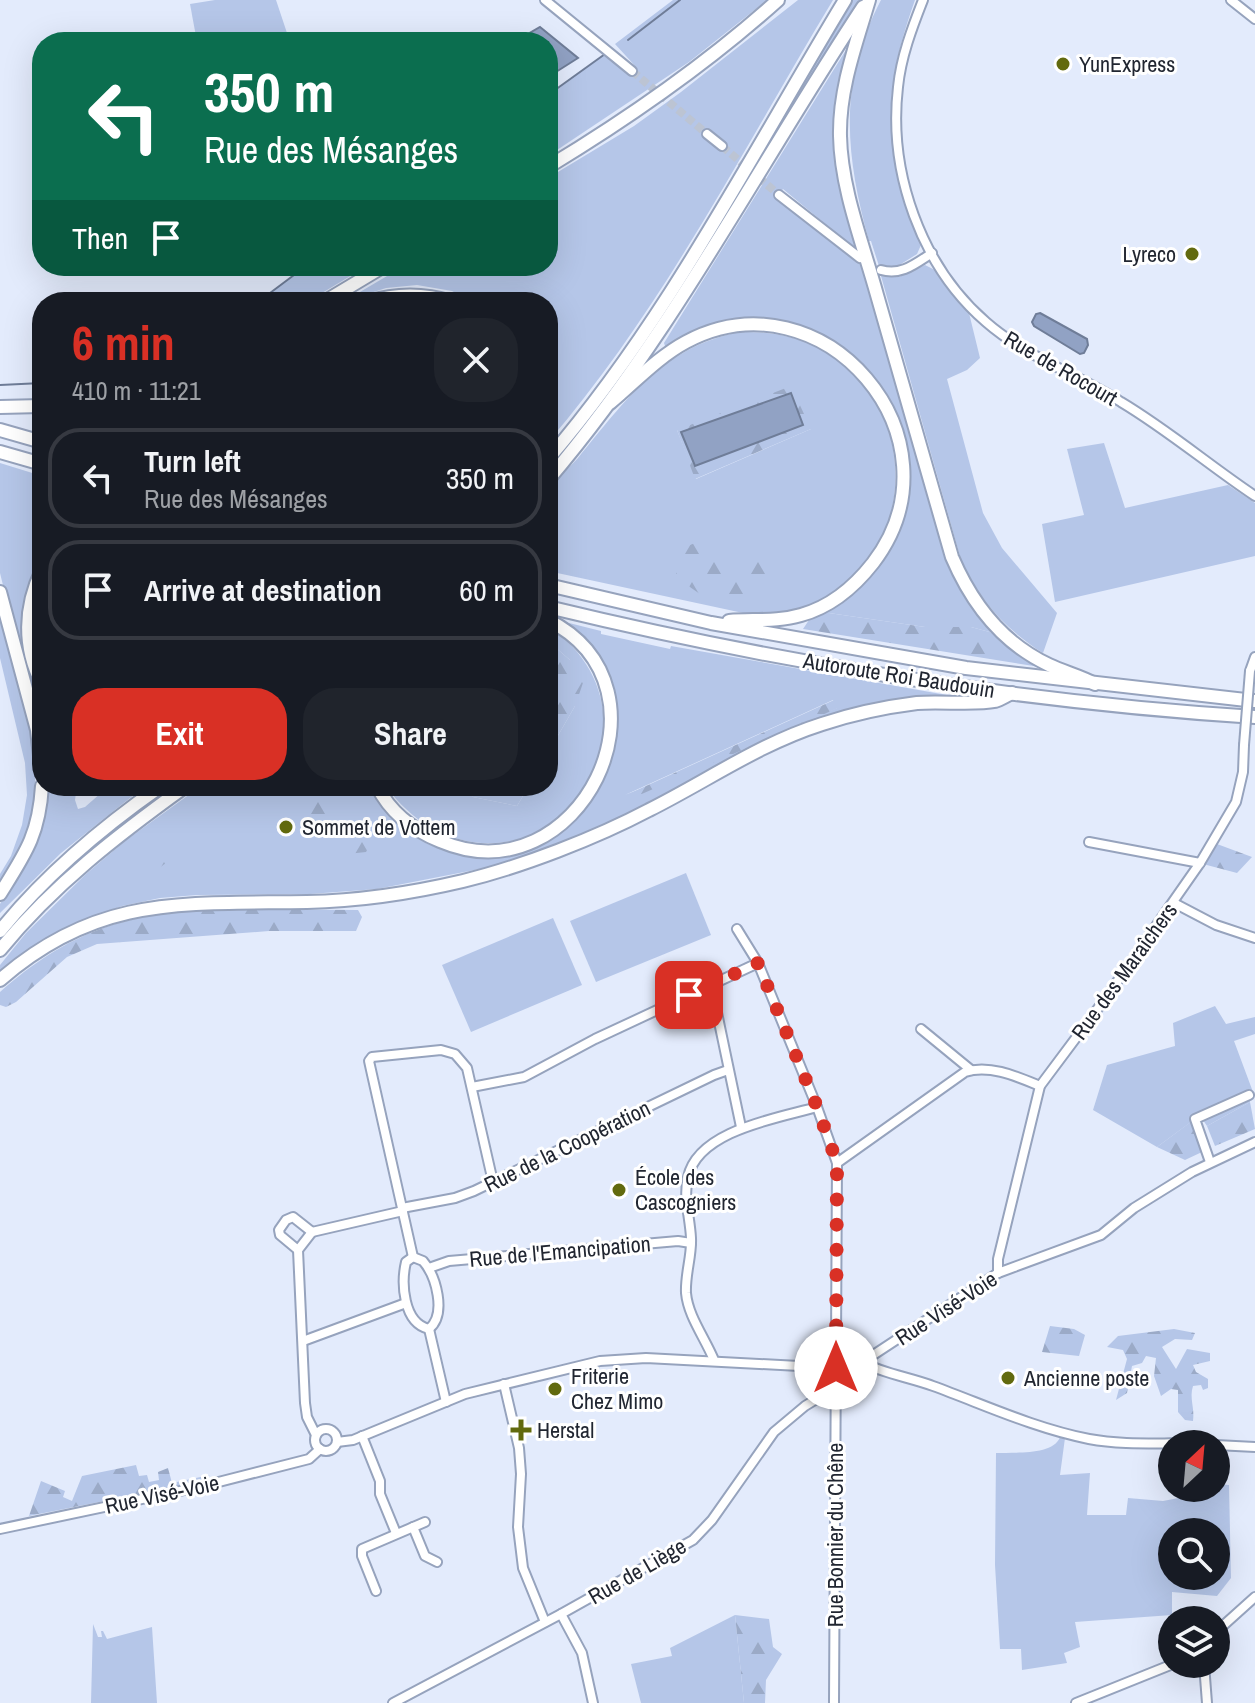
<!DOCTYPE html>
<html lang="en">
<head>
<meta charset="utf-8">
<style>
  :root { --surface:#171b24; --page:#20242c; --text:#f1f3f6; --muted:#9ea1a6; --line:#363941; --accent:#d93025 }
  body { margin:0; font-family:"Archivo Narrow",sans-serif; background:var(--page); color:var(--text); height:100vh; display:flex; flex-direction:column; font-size:30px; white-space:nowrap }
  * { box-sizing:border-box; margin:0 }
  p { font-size:26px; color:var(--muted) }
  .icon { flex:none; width:44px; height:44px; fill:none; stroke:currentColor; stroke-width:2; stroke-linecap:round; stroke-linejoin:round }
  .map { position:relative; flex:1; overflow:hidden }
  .side { position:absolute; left:32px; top:292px; width:526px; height:504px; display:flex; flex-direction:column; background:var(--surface); border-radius:32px; box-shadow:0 8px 32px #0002 }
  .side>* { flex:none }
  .top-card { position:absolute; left:32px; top:32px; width:526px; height:244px; border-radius:32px; box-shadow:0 8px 32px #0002; background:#0b6e4f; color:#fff; overflow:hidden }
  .needle { width:52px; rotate:26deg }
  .controls { position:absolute; left:1158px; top:1430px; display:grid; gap:16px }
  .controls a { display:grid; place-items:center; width:72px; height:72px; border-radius:50%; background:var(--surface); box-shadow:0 8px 32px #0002; font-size:40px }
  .pin { position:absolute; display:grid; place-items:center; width:68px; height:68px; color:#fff; margin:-34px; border-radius:16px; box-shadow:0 4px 12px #0006 }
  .me { position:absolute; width:88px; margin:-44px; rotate:0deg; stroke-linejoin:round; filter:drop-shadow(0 0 6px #0008) }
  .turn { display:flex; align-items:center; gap:28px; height:168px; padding:0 40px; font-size:36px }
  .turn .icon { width:104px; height:104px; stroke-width:2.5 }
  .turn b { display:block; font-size:56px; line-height:68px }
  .then { display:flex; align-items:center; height:76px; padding:0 40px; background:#0003; gap:16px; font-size:30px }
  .round { display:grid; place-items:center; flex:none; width:84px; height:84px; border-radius:32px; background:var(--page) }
  .overview { display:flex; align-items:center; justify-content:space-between; height:136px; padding:0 40px }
  h1 { font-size:48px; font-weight:700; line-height:60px; color:var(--accent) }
  .cta { display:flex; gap:16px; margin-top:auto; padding:16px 40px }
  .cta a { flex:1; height:92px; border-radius:32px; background:var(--accent); color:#fff; font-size:32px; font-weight:700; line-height:92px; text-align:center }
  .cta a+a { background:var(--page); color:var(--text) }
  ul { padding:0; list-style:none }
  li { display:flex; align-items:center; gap:24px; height:100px; margin:0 16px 12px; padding:0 24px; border:4px solid var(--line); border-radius:32px }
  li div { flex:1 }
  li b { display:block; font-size:30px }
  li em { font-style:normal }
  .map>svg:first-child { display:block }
  .green { fill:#b5c6e8; fill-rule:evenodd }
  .forest { fill:url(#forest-firs) }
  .water { fill:#91a2c4; stroke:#6f7d98; stroke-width:2 }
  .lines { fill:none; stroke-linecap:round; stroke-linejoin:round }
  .stream { stroke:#6f7d98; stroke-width:2 }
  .minor-tunnel { stroke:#bcc4d3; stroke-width:8; stroke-dasharray:8 4; stroke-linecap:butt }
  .minor-casing { stroke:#96a3bd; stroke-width:12 }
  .highway-casing { stroke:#96a3bd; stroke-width:16 }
  .minor { stroke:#fff; stroke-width:8 }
  .highway { stroke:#fff; stroke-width:12 }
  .minor-bridge-casing { stroke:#96a3bd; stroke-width:12; stroke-linecap:butt }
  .minor-bridge { stroke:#fff; stroke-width:8 }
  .route { stroke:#d93025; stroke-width:14; stroke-dasharray:0 25.2 }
  .poi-dot { fill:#626a0e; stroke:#fff; stroke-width:3 }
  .labels { text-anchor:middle; stroke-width:6; stroke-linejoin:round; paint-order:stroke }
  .poi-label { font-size:22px; fill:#212631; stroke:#fff; text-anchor:start }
  .street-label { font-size:22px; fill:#212631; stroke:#fff }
</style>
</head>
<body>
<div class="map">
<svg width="1255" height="1703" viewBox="0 0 1255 1703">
  <defs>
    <pattern id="forest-firs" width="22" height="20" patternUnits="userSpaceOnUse" patternTransform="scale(2)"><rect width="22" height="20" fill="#b5c6e8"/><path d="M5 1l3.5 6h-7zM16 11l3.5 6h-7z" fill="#9baac7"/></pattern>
  </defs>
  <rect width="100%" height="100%" fill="#e3ebfc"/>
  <g class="green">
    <polygon points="215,0 276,0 290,42 197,42 190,4"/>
    <polygon points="673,0 767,0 689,62 548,156 548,95 605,54 628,74 637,68 615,44"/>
    <path d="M 798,0 L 833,0 C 743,149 662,310 548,442 L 548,302 L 473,302 L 452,291 L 417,285 L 386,288 L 343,302 L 404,266 L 548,266 L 548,178 L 634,126 L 681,92 Z"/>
    <path d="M 851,0 L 863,0 C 793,101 735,208 668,311 C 632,367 590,420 548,472 L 548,465 L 569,441 Z"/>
    <path d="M 881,0 L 915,0 C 880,98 884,149 921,245 L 917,254 L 893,269 L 879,266 L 871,241 L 869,241 C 845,154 838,82 881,0 Z"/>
    <path d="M 854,37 L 838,121 L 858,251 L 783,189 L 777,198 L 862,264 L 868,285 L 871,286 L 946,547 L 997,634 L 971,627 L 925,627 L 822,612 C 841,600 862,589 875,571 C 918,515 923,417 865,369 C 850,358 826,351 809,344 C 795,337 779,327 764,323 C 752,321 686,342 670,347 L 665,346 L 664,343 Z"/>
    <path d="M 925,265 L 935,270 L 969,313 L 980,358 L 967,370 L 947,379 L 983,513 L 1002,548 L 1057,613 L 1043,653 C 1005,629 980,601 961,560 L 881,276 L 899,277 Z"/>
    <polygon points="306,266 367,266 307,302 258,302"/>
    <path d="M 739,332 C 939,326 950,605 757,616 L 548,571 C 548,547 544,519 548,496 C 550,484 569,468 578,458 C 626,400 661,348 739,332 ZM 811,429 L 696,479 L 677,430 Z"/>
    <polygon points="1104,443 1125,508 1228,485 1255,503 1255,556 1055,602 1042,524 1084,515 1067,449"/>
    <polygon points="0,463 42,476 42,560 28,588 22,635 29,672 42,698 42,744 0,573"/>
    <path d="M 0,613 C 17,682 53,772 25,842 C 19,856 8,871 0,884 L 0,874 L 11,856 L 22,825 L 27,795 L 25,763 L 0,658 Z"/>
    <path d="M 565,622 L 601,631 L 601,634 L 670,649 L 671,646 L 958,697 L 799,729 L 649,807 L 573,839 L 495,866 L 377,889 L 310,894 L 197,895 L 160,898 L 122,906 L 62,929 L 34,947 L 0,973 L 0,965 L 26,933 L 86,874 L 125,841 L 201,786 L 370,786 C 419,883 554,877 602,783 C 614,761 620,731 614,706 C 612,696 606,687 602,678 C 591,654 584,641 565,622 ZM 833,700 L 837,708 L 709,763 L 625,795 Z"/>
    <path d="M 548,626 C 615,671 621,750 569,810 C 562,818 550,825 540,831 C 483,860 420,835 386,786 L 470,786 L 473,797 L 517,806 L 529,786 L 548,786 L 548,753 L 575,706 L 570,660 L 548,641 Z"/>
    <polygon points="46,786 77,786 75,800 78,809 85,807 109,786 145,786 61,853 0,913 0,904 31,854 38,835"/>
    <polygon points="686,873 711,935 596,982 570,921"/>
    <polygon points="553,918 582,985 471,1032 442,965"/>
    <polygon points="1215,1006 1226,1024 1255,1017 1255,1034 1234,1041 1253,1092 1249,1095 1250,1102 1207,1126 1203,1120 1195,1119 1157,1147 1093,1110 1107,1065 1175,1046 1173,1023"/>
    <path d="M 1060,1437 L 1065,1438 L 1060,1475 L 1090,1473 L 1087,1515 L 1126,1515 L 1128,1498 L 1163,1501 L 1194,1495 L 1196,1488 L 1216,1488 L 1216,1484 L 1229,1485 L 1231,1578 L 1217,1596 L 1172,1592 L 1172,1615 L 1075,1622 L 1080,1647 L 1064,1653 L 1067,1663 L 1022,1670 L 1021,1649 L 1000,1649 L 995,1565 L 996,1453 C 1014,1452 1053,1456 1060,1437 ZM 1172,1532 L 1216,1532 L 1216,1576 L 1172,1576 Z"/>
    <polygon points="735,1615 744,1703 641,1703 631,1664 672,1656 670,1648"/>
    <polygon points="93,1624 98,1637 102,1637 101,1631 103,1631 107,1639 152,1627 157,1703 91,1703"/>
  </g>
  <g class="forest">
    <polygon points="791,386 811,429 695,479 677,430"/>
    <path d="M 695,543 L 726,561 L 761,561 L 779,579 L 770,598 C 729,612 706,603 676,575 L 680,549 Z"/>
    <polygon points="822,612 925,627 971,627 997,634 1040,667 803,629 811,617"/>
    <polygon points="548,641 570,660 584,680 575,706 548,753"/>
    <polygon points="834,700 838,708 628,800 624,796"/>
    <polygon points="470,786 529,786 517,806 473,797"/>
    <polygon points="300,797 328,800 333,808 335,821 313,823 300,811"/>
    <polygon points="335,826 358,830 374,837 366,852 347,854 329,842"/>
    <polygon points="169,842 178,854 143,880 134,869"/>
    <polygon points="1217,844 1252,857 1237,873 1203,864"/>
    <path d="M 215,909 L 358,910 L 362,917 L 356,931 L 269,931 L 97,944 L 67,957 L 16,1002 L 6,1007 L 0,1005 L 0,992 C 68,932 125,913 215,909 Z"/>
    <polygon points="1250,1102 1255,1129 1215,1146 1207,1126"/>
    <polygon points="1192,1121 1202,1152 1185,1160 1157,1147"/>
    <polygon points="1050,1326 1074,1329 1085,1335 1079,1356 1042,1352"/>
    <path d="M 1174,1329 L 1195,1333 L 1192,1340 L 1175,1339 L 1162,1347 L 1176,1369 L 1187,1349 L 1210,1353 L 1210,1361 L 1193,1365 L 1196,1372 L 1208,1379 L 1208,1388 L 1203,1390 L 1201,1385 L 1193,1386 C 1189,1398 1195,1408 1193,1421 L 1185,1420 L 1178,1412 L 1178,1390 L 1171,1389 L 1161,1396 L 1154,1376 L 1156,1358 L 1146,1356 L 1142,1363 L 1132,1366 L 1127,1393 L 1116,1400 L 1127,1359 L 1123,1350 L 1107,1347 L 1118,1336 Z"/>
    <polygon points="136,1465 139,1476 147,1475 149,1482 159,1480 158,1472 168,1468 172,1483 210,1475 199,1482 29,1516 41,1481 65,1491 63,1497 72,1501 82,1476"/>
    <polygon points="735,1615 769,1619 773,1647 782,1654 766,1680 765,1703 744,1703"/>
  </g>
  <g class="water">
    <polygon points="540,27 578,58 548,77 548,42 514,42"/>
    <polygon points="1040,313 1087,339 1088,345 1084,353 1080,354 1034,326 1032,322 1036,314"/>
    <polygon points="791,393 803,425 695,466 681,432"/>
  </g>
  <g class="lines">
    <g class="stream">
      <polyline points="628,40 680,0"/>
      <polyline points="548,95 605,54"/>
      <polyline points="258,302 306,266"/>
      <polyline points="0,385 42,383"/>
    </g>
    <g class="minor-tunnel">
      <polyline points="632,71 707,134"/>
      <polyline points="722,146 779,195"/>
    </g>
    <defs>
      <g id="minor">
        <polyline points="545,0 632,71"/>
        <path d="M 923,0 C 912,28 901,57 898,87 C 888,172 921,266 986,322 C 1026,357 1077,374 1121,402 C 1168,430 1210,466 1255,496"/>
        <polyline points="1231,0 1255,19"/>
        <polyline points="707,134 722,146"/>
        <polyline points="779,195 860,258"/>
        <path d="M 881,270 C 901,276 915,264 932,253"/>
        <polyline points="1250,671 1255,657"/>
        <polyline points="1089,842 1200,863"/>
        <polyline points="1174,903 1216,925 1255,938"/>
        <polyline points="737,929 758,963 817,1107 837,1163 834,1703"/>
        <polyline points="711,984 741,1127"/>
        <polyline points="921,1029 971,1070"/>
        <polyline points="472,1087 524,1077 595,1039 758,963"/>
        <polyline points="1210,1162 1195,1119 1249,1095"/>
        <path d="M 837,1163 L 965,1072 C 990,1064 1018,1077 1040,1086"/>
        <polyline points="402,1208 455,1198 474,1191 714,1075 728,1070"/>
        <polyline points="312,1232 298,1250 305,1403 307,1417 316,1435"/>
        <polyline points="312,1232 403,1211"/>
        <polyline points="298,1250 280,1235 279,1230 286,1220 293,1217 312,1232"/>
        <polyline points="413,1257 371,1070 369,1061 372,1057 441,1050 455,1054 467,1068 493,1182"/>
        <path d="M 413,1257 L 423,1261 C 436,1276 447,1314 429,1329 C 403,1323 401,1283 406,1262 Z"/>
        <polyline points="429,1268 449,1261 678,1241 691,1243"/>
        <polyline points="998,1273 998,1259 1040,1086 1105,999 1200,863 1236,802 1243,772 1244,745"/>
        <polyline points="429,1329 446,1402"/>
        <polyline points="303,1341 406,1303"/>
        <path d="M 714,1360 C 705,1338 688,1316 686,1293 C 685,1274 692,1256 691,1238 C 690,1217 683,1197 688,1177 C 698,1130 779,1118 817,1107"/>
        <path d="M 864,1363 C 882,1373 912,1378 933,1386 C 985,1405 1034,1428 1089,1439 C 1127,1446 1167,1442 1205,1444"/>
        <polyline points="504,1384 519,1448 521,1474 518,1527 523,1568 545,1622"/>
        <circle cx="326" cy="1440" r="11"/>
        <polyline points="362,1436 380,1481 380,1494 396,1533"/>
        <polyline points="337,1442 353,1440 465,1394 600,1361 646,1358 836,1368 858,1365 998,1273 1101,1235 1134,1208 1192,1172 1255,1142"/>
        <polyline points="1216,1445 1255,1447"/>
        <polyline points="413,1527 425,1556 437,1562"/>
        <polyline points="0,1529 199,1487 309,1459 320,1449"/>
        <polyline points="376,1591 362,1556 362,1549 425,1522"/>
        <polyline points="561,1614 582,1653 593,1703"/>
        <polyline points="1216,1632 1255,1597"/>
        <polyline points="1204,1664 1207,1703"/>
        <polyline points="393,1703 561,1614 693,1540 712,1520 774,1432 805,1406 836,1387"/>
        <polyline points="1076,1703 1173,1664"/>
      </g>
      <g id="highway">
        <path d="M 869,0 C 856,44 839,89 840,136 C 841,189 863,244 877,295 C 902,382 927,470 952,557 C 972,604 1002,643 1049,665 C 1064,672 1080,676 1095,684"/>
        <path d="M 548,167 C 629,118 708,63 778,0"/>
        <polyline points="324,302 384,266"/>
        <path d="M 368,302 C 397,293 423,293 452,302"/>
        <path d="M 610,403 C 635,382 658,357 686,342 C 823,269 968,439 873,563 C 855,586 830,607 801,615 C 777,622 753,619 729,621"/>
        <polyline points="0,407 42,406"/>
        <polyline points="0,430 42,442"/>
        <polyline points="0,452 42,464"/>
        <path d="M 548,459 C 667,321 751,155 845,0"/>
        <path d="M 548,480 C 671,336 758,166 863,7"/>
        <path d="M 42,570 C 24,607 23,647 42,684"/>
        <polyline points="548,585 711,623 966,668 1255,701"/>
        <polyline points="0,592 37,730 42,773"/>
        <path d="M 548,607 C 780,663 1017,702 1255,717"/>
        <path d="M 377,786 C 390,812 413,830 440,841 C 579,900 683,688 548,620"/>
        <path d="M 0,894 C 25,854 39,835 42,786"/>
        <path d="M 0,931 C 46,874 101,828 161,786"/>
        <path d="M 0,950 C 53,885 118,835 186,786"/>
        <path d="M 0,980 C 98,894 186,904 307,902 C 359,901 412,893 463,881 C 521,867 596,838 649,810 C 707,781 759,744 822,724 C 852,714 885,707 917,703 C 939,701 976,705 995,701 C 1001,699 1007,695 1012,693"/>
      </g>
    </defs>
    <use href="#minor" class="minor-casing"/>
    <use href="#highway" class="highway-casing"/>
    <use href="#minor" class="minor"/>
    <use href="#highway" class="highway"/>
    <defs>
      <polyline id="minor-bridge" points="1244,745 1250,671"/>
    </defs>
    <use href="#minor-bridge" class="minor-bridge-casing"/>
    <use href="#minor-bridge" class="minor-bridge"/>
  </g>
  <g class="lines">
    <polyline class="route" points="689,995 758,963 817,1107 837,1163 836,1368"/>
  </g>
  <g class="poi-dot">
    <circle cx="1063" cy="64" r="8"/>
    <circle cx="1192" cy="254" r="8"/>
    <circle cx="286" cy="827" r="8"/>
    <circle cx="619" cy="1190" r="8"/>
    <circle cx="1008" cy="1378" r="8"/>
    <circle cx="555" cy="1389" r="8"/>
    <path d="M517 1418h8v8h8v8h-8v8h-8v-8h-8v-8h8z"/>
  </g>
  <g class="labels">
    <g class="poi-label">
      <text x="1079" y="72">YunExpress</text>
      <text x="1176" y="262" text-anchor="end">Lyreco</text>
      <text x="302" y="835">Sommet de Vottem</text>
      <text x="635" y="1185">École des<tspan x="635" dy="25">Cascogniers</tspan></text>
      <text x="571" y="1384">Friterie<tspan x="571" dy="25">Chez Mimo</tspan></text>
      <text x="1024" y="1386">Ancienne poste</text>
      <text x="537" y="1438">Herstal</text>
    </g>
    <g class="street-label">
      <text transform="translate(1061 368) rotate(30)" y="8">Rue de Rocourt</text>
      <text transform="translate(899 675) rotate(9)" y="8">Autoroute Roi Baudouin</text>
      <text transform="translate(1124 971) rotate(-54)" y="8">Rue des Maraîchers</text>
      <text transform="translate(567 1146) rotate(-26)" y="8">Rue de la Coopération</text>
      <text transform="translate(560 1251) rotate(-5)" y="8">Rue de l'Emancipation</text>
      <text transform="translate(946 1308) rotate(-33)" y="8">Rue Visé-Voie</text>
      <text transform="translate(162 1494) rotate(-12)" y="8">Rue Visé-Voie</text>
      <text transform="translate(835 1535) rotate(-90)" y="8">Rue Bonnier du Chêne</text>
      <text transform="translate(637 1571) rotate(-30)" y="8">Rue de Liège</text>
    </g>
  </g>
</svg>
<div class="controls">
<a><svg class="needle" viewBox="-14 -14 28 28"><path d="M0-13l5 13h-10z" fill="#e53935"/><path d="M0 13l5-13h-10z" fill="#9ea1a6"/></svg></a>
<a><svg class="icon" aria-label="search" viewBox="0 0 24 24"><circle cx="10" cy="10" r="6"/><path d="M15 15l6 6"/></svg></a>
<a><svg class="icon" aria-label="layers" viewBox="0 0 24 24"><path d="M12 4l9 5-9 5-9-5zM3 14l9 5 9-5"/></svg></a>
</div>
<div class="pin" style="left:689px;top:995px;background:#d93025"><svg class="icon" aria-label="arrive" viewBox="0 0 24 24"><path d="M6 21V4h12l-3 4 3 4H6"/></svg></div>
<svg class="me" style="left:836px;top:1368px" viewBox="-20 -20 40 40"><circle r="19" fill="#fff"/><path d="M0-13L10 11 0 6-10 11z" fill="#d93025"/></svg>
<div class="top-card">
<div class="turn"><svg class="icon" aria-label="left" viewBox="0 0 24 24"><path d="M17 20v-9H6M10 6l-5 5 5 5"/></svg><div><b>350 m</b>Rue des Mésanges</div></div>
<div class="then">Then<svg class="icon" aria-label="arrive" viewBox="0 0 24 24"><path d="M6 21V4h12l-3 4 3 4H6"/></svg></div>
</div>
<section class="side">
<div class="overview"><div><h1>6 min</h1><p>410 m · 11:21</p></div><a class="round"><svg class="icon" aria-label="close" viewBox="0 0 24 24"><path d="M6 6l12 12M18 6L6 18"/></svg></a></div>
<ul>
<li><svg class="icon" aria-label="left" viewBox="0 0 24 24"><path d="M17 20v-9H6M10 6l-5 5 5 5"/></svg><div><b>Turn left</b><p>Rue des Mésanges</p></div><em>350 m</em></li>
<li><svg class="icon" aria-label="arrive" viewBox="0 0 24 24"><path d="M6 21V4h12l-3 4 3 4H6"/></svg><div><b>Arrive at destination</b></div><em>60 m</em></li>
</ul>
<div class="cta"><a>Exit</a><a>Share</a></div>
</section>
</div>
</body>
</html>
